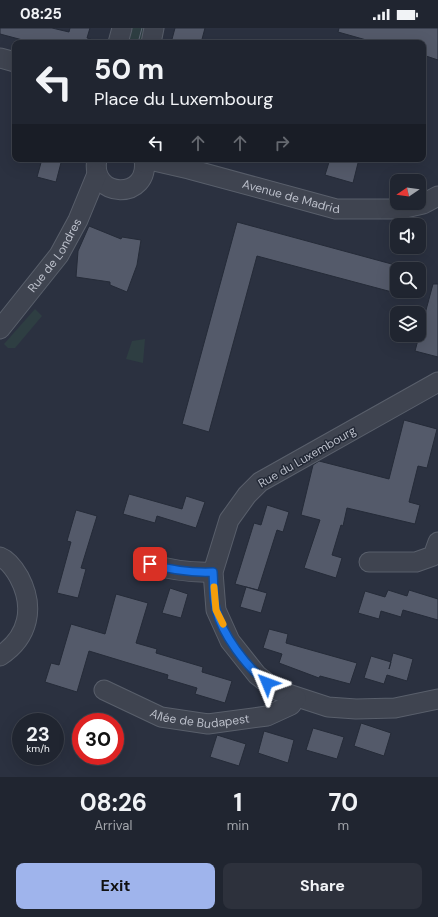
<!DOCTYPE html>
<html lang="en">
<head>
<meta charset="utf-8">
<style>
  :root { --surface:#202530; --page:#2d313c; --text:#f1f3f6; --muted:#a2a5ab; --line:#3d424c; --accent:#9fb4ec }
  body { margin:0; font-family:"DM Sans",sans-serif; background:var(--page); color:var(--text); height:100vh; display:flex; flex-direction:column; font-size:15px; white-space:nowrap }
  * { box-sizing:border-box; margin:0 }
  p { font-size:13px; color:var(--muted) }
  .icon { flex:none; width:22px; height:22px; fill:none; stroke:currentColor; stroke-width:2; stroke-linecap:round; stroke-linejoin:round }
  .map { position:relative; height:749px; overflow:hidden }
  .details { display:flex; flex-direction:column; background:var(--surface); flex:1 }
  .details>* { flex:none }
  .hud { position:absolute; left:12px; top:12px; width:414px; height:122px; border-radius:8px; box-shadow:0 4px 16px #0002,0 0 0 1px var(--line); background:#202530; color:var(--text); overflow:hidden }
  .needle { width:26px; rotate:257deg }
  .fabs { position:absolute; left:390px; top:146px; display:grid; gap:8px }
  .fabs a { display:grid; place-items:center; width:36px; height:36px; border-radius:8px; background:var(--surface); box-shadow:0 4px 16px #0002,0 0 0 1px var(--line); font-size:20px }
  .speed { position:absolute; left:12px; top:685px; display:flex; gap:8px; font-size:20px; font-weight:700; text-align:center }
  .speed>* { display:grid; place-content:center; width:52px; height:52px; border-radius:50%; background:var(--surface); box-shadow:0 4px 16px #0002,0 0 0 1px var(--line); line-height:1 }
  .speed small { font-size:10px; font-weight:400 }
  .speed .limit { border:6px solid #d22; background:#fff; color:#111 }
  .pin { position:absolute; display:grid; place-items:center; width:34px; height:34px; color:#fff; margin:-17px; border-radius:8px; box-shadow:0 2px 6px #0006 }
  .me { position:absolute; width:44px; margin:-22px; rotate:314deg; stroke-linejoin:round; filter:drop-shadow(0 0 3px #0008) }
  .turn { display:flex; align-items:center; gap:14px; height:84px; padding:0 16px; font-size:18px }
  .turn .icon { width:52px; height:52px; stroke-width:2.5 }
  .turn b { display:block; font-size:28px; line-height:34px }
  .lanes { display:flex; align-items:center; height:38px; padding:0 16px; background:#0003; justify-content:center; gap:20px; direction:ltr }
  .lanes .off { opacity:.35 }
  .eta { display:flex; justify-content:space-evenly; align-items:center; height:68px; text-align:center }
  .eta b { font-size:24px; font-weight:700; line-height:28px }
  .action { display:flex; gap:8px; margin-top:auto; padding:8px 16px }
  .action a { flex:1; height:46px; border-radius:8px; background:var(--accent); color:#111; font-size:16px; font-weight:700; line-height:46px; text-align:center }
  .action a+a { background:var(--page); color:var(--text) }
  .status { display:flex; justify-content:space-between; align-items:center; height:28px; padding:0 20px; background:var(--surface); direction:ltr }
  .status svg { height:11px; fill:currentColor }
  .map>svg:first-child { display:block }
  .green { fill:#2e3e42 }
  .building { fill:#545a6a; stroke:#252b38 }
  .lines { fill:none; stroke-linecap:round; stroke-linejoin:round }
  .street-casing { stroke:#595f6b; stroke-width:21 }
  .street { stroke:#3f4450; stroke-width:19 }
  .tram { stroke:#616877; stroke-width:1 }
  .route-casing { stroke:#114b97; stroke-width:10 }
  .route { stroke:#1a73e8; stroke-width:7 }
  .slow { stroke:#f59e0b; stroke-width:7 }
  .labels { text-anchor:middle; stroke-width:3; stroke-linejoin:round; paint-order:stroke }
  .street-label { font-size:12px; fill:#bbbfca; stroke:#232936 }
</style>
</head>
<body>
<div class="status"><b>08:25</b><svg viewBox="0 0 49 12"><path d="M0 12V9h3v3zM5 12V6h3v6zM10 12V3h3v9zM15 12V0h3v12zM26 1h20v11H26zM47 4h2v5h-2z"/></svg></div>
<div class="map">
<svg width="438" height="749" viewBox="0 0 438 749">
  <rect width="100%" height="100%" fill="#2b3140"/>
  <g class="green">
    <polygon points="132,0 145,0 142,15 129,15"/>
    <polygon points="35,281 42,288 15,320 8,320 4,316"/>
    <polygon points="145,311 143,335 126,331 132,313"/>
  </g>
  <g class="building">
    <polygon points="0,0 52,0 69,4 70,0 90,0 87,10 91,11 90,15 34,15 0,6"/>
    <polygon points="175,0 205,0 201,15 171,15"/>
    <polygon points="339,0 438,0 438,32 423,27 423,15 377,15 338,4"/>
    <polygon points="42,131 62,131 56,154 37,149"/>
    <polygon points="330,131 359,131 353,155 325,147"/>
    <polygon points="237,194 399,238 392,264 257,228 209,404 182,396"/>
    <polygon points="89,198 121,211 122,209 141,212 137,237 127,264 110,257 110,254 76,249 78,223"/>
    <polygon points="433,256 438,256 438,329 415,323"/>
    <polygon points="404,392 437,401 427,440 418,438 409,474 420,477 415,496 347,480 343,498 341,497 332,527 342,530 336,550 304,540 320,492 301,487 313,437 319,433 389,451"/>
    <polygon points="129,466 182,481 186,468 205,474 196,500 157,488 155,495 123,486"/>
    <polygon points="267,477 289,484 283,504 277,502 258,562 235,556 254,495 261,497"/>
    <polygon points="76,482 97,488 81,540 86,541 78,570 57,565 71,514 67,513"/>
    <polygon points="246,559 267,565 261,585 240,579"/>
    <polygon points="170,560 188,566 181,590 162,585"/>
    <polygon points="388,562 407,568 409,562 438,571 438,592 403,582 401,589 381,583 379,591 358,585 365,563 385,569"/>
    <polygon points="116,566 148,575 136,615 157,621 156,625 203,639 202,644 232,653 225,675 195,666 197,660 167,651 168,647 89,623 77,664 45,654 51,635 59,637 71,596 105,606"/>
    <polygon points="269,601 288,606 286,615 357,635 350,656 320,648 319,650 279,635 282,626 263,620"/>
    <polygon points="393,625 413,631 407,653 387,647 384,656 364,650 371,628 391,634 389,641"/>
    <polygon points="361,695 391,705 384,728 354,718"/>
    <polygon points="313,700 344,709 337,731 306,722"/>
    <polygon points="264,703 294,712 288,735 258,725"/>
    <polygon points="217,707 246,716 239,738 210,729"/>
  </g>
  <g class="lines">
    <defs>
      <g id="street">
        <polyline points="118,15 122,0"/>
        <polyline points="151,15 154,0"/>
        <polyline points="0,30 15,34"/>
        <path d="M 97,131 C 89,171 151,173 144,131"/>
        <path id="s1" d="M 145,135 L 154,133 L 189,141 L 336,181 L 401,181 L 423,176 L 438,168"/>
        <path id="s2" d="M 0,301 L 59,227 L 78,192 L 97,146"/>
        <polyline points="438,354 260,454 247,467 229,492 213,544 216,582 230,613 257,647 276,662 328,679 356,681 395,680 438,671"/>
        <path d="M 0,529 C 8,532 15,542 19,549 C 35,579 29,609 0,628"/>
        <polyline points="369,534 416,534 433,528 438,514"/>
        <path d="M 150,536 C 171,542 190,545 213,544"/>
        <path id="s3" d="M 104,662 L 161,689 L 208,696 L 267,688 L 291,677 L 296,670"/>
      </g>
    </defs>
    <use href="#street" class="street-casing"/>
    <use href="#street" class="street"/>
    <polyline class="tram" points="138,15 142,0"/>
  </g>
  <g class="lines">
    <defs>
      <path id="route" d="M 150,536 C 171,542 190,545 213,544 C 214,556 213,569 216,581 C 222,607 247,639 267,655"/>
    </defs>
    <use href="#route" class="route-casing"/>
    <use href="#route" class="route"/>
    <polyline class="slow" points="214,559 216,582 223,596"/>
  </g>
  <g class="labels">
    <g class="street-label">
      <text dy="4" stroke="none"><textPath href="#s1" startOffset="151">Avenue de Madrid</textPath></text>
      <text dy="4" stroke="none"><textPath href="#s2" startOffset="92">Rue de Londres</textPath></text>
      <text transform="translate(307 429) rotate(-30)" y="4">Rue du Luxembourg</text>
      <text dy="4" stroke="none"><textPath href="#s3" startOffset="102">Allée de Budapest</textPath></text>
    </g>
  </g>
</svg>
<div class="fabs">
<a><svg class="needle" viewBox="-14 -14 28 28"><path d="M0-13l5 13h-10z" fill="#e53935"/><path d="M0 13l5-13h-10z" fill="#a2a5ab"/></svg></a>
<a><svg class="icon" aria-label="sound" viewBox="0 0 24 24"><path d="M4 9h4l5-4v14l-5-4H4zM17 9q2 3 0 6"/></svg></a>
<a><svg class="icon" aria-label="search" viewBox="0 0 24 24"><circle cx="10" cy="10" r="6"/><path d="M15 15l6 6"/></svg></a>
<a><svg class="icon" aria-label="layers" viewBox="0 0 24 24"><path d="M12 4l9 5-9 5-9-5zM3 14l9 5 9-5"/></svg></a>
</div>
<div class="speed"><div>23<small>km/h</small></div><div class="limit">30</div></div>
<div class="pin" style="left:150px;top:536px;background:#d93025"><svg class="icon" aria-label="arrive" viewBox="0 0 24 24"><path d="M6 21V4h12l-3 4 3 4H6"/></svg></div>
<svg class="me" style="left:267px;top:655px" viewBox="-20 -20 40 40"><path d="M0-17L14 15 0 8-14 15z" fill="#1a73e8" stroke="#fff" stroke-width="4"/></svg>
<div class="hud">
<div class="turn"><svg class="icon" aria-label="left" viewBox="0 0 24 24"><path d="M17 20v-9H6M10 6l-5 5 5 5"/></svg><div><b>50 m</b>Place du Luxembourg</div></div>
<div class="lanes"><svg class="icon" aria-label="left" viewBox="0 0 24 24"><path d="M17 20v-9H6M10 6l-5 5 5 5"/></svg><svg class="icon off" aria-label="ahead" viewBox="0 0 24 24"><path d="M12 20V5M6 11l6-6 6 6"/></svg><svg class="icon off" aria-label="ahead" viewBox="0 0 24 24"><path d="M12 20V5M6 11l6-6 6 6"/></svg><svg class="icon off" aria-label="right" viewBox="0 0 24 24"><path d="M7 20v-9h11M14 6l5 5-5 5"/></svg></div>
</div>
</div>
<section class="details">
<div class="eta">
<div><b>08:26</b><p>Arrival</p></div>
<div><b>1</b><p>min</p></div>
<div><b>70</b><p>m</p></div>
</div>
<div class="action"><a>Exit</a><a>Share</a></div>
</section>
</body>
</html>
